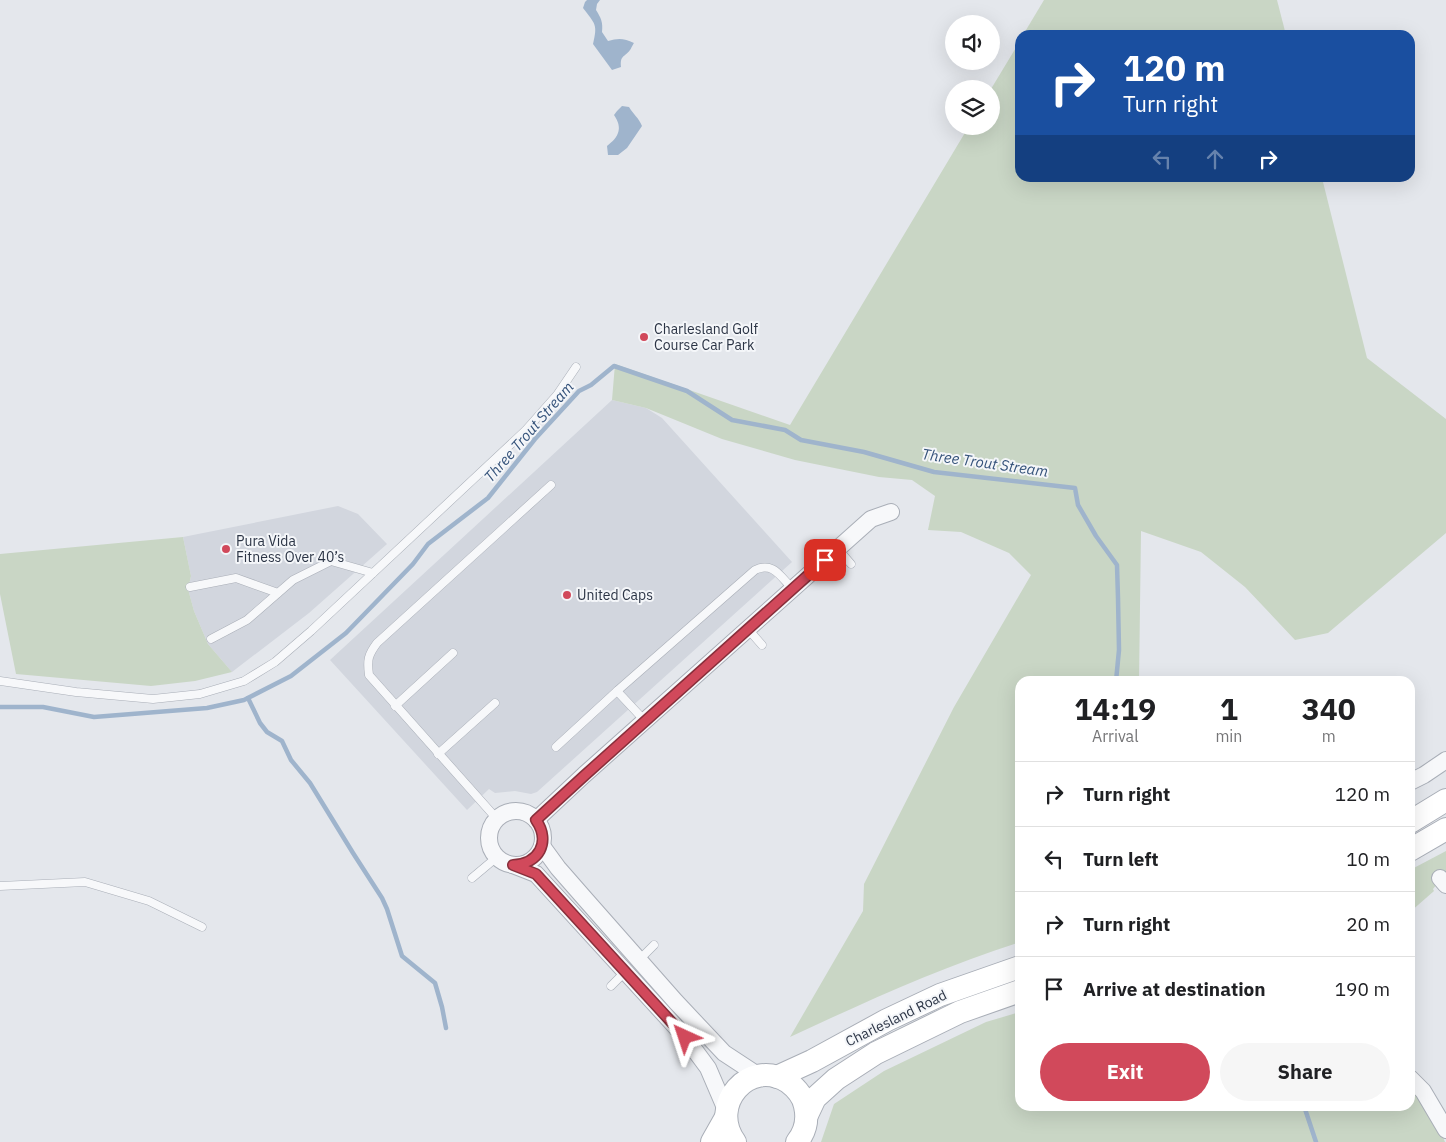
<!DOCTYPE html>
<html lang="en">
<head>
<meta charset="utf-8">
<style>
  :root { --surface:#fff; --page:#f6f6f6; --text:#202124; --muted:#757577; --line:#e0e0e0; --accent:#d1495b }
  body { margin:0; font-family:"IBM Plex Sans",sans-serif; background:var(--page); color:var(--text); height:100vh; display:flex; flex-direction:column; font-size:19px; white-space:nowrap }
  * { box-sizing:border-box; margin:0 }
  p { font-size:16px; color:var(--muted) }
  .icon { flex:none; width:28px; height:28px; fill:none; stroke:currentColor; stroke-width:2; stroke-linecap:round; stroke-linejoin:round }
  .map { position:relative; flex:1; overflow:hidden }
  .side { position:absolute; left:1015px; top:676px; width:400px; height:435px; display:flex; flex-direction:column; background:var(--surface); border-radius:15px; box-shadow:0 5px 20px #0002 }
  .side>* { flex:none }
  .guide { position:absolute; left:1015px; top:30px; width:400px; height:152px; border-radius:15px; box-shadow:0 5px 20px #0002; background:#1a4fa0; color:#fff; overflow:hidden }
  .tools { position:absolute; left:945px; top:15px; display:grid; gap:10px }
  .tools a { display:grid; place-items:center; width:55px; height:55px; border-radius:50%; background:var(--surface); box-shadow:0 5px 20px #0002; font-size:25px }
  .pin { position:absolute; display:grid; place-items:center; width:42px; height:42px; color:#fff; margin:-21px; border-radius:10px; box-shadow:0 2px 8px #0006 }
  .me { position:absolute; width:55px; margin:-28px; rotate:318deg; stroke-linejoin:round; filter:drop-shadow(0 0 4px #0008) }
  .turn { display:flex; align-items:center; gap:18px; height:105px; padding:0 25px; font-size:22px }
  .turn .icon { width:65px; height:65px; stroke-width:2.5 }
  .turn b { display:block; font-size:35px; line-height:42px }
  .lanes { display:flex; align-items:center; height:48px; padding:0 25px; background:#0003; justify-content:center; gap:25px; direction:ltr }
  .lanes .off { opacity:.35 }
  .eta { display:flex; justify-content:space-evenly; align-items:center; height:85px; text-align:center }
  .eta b { font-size:30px; font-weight:700; line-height:35px }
  .cta { display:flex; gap:10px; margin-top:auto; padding:10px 25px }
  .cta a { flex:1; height:58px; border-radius:30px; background:var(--accent); color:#fff; font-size:20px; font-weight:700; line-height:58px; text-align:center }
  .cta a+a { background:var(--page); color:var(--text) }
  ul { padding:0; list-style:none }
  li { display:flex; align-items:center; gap:15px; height:65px; padding:0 25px; border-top:1px solid var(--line) }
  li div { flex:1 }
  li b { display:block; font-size:19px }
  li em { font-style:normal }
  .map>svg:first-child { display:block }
  .built { fill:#d2d6de }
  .green { fill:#c9d6c5 }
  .water { fill:#9fb4cc }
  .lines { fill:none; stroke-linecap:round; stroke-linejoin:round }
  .stream { stroke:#9fb4cc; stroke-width:4.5 }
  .lane-casing { stroke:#a9aeb7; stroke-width:9 }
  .street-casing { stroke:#a9aeb7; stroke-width:18 }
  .secondary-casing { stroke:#a9aeb7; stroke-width:24 }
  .lane { stroke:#f7f8fa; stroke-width:8 }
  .street { stroke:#f7f8fa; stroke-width:16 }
  .secondary { stroke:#fff; stroke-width:22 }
  .route-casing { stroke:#882f3b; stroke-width:12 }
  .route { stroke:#d1495b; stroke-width:9 }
  .poi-dot { fill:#d1495b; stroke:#f4f6f9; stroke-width:2 }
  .labels { text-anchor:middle; stroke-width:4; stroke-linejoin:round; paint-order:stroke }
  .poi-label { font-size:14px; fill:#2b3445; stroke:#f4f6f9; text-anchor:start }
  .street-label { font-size:14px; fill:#2b3445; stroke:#f4f6f9 }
  .water-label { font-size:15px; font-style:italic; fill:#34527a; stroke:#f4f6f9 }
</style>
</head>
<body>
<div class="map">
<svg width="1446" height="1142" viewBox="0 0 1446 1142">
  <rect width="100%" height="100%" fill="#e4e7ec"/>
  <g class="built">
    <polygon points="612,400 646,408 662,418 792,562 537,792 531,794 515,791 495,793 489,789 467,810 330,660"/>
    <polygon points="338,506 358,514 387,544 309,613 232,672 208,644 194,611 188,589 191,576 183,537"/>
  </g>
  <g class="green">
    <polygon points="1044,0 1277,0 1286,35 1023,35"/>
    <path d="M 1020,41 L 1020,178 L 1322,178 L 1367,358 L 1446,419 L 1446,533 L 1328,633 L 1295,640 L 1245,587 L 1201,552 L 1141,531 L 1139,681 L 1020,681 L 1020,942 C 941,967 865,1002 790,1037 L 863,911 L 864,884 L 954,707 L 1031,575 L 1009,553 L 961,532 L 928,530 L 935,496 L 912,480 L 879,477 L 795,460 L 722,439 L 646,408 L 612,400 L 615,364 L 790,425 L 969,126 L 991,126 L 991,89 Z"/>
    <polygon points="183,537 191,576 188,589 194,611 208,644 232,672 195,681 151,686 16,674 0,594 0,554"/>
    <polygon points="1446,851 1446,873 1442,870 1433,878 1437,884 1433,889 1434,891 1410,912 1410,870"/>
    <polygon points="1020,1012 1020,1106 1410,1106 1410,1085 1442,1135 1445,1142 821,1142 834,1104 884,1071 986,1022"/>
  </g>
  <g class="water">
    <path d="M 587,0 L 600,0 L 597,4 L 596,10 C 601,18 603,22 602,32 L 608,41 C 618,38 624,38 634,43 C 633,44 631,49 630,50 C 624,58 620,55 621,67 L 612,70 L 593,44 C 598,24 595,24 583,8 L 585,2 Z"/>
    <path d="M 622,106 L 629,107 C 633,114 639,118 642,126 L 627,148 L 618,155 L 608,155 L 607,146 C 619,137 623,128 614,115 L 617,111 Z"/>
  </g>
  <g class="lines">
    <g class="stream">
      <polyline points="248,698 260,723 267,732 282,741 291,760 310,783 353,853 382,898 387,909 402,956 435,983 442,1007 446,1028"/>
      <polyline points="0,707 43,707 94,717 207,708 244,700 291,676 346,633 413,564 428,544 488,498 535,439 579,391 591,385 614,366 687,391 732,420 785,430 801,440 864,452 934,472 1075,488 1078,505 1096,536 1117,565 1118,598 1119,650 1116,681"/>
      <polyline points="1304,1106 1316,1142"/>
    </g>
    <defs>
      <g id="lane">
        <polyline points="838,549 851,564"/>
        <polyline points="190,587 236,578 278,593"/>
        <polyline points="748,629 762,645"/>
        <polyline points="211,639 247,620 293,580 331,561 373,573"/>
        <polyline points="0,681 76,692 153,699 200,694 244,681 275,662 311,631 526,430 557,395 576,367"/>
        <polyline points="617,691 645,721"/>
        <polyline points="395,706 453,653"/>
        <path d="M 556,747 L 617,691 L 755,570 C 774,561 781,578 793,589"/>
        <polyline points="438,754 495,703"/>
        <path d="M 497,819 L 369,675 C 367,660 368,655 377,643 L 551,485"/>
        <polyline points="472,878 497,857"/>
        <polyline points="0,886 85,882 149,901 202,927"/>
        <polyline points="639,960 654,945"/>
        <polyline points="611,986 625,972"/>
      </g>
      <g id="street">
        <polyline points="1410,782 1424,775 1446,760"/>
        <circle cx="516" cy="838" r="27"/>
        <polyline points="536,820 584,775 871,519 891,512"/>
        <polyline points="542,846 558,868 586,900 676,1002 724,1053 759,1076"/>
        <polyline points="513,865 536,874 685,1037 708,1068 726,1110"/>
        <polyline points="1440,878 1446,885"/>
        <polyline points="1410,1078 1423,1091 1446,1130"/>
      </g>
      <g id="secondary">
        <polyline points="1410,822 1446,800"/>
        <polyline points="1410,850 1446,829"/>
        <polyline points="777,1077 812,1061 887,1020 940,995 1020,967"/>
        <polyline points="807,1115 815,1098 836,1079 876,1053 960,1012 1020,991"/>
        <polyline points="712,1142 725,1119"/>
        <path d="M 735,1142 C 708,1105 749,1057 788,1082 C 796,1088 803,1096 805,1106 C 808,1119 806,1131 797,1142"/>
      </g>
    </defs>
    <use href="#lane" class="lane-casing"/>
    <use href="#street" class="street-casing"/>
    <use href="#secondary" class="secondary-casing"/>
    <use href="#lane" class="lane"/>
    <use href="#street" class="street"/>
    <use href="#secondary" class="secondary"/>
  </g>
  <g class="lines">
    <defs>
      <path id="route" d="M 685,1037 L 536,874 L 513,865 C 539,864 551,842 536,820 L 584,776 L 825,560"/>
    </defs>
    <use href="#route" class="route-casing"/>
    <use href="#route" class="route"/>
  </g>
  <g class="poi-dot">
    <circle cx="644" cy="337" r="5"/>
    <circle cx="226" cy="549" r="5"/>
    <circle cx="567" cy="595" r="5"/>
  </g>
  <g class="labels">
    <g class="poi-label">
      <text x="654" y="334">Charlesland Golf<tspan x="654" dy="16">Course Car Park</tspan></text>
      <text x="236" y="546">Pura Vida<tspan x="236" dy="16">Fitness Over 40’s</tspan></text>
      <text x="577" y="600">United Caps</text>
    </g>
    <g class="street-label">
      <text transform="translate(896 1018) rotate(-26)" y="5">Charlesland Road</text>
    </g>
    <g class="water-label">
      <text transform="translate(529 432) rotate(-49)" y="5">Three Trout Stream</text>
      <text transform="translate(985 463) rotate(8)" y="5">Three Trout Stream</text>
    </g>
  </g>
</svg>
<div class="tools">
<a><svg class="icon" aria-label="sound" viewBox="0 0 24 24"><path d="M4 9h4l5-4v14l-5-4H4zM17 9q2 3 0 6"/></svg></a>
<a><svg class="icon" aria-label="layers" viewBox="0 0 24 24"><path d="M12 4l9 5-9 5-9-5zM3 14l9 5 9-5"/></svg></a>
</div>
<div class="pin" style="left:825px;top:560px;background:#d93025"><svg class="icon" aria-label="arrive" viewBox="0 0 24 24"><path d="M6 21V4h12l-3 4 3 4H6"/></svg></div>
<svg class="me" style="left:685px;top:1037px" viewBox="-20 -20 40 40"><path d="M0-17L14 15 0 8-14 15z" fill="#d1495b" stroke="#fff" stroke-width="4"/></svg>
<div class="guide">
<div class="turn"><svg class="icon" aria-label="right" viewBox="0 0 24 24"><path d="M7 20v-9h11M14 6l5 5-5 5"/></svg><div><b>120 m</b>Turn right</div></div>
<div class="lanes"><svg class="icon off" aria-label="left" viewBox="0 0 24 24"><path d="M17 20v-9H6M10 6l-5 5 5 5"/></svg><svg class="icon off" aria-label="ahead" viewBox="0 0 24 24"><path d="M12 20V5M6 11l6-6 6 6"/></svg><svg class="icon" aria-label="right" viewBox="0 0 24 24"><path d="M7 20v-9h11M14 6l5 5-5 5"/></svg></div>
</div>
<section class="side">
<div class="eta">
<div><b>14:19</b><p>Arrival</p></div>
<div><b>1</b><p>min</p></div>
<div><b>340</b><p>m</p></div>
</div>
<ul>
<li><svg class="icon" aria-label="right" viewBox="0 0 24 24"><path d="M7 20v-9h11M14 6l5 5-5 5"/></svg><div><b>Turn right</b></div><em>120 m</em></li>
<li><svg class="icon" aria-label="left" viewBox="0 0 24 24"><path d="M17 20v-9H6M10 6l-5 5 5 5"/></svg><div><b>Turn left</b></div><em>10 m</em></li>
<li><svg class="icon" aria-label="right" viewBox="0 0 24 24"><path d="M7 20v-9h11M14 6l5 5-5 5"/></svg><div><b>Turn right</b></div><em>20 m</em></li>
<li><svg class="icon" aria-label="arrive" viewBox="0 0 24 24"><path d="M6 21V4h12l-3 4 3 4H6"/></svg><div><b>Arrive at destination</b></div><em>190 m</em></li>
</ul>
<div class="cta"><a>Exit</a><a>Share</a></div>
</section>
</div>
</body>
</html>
